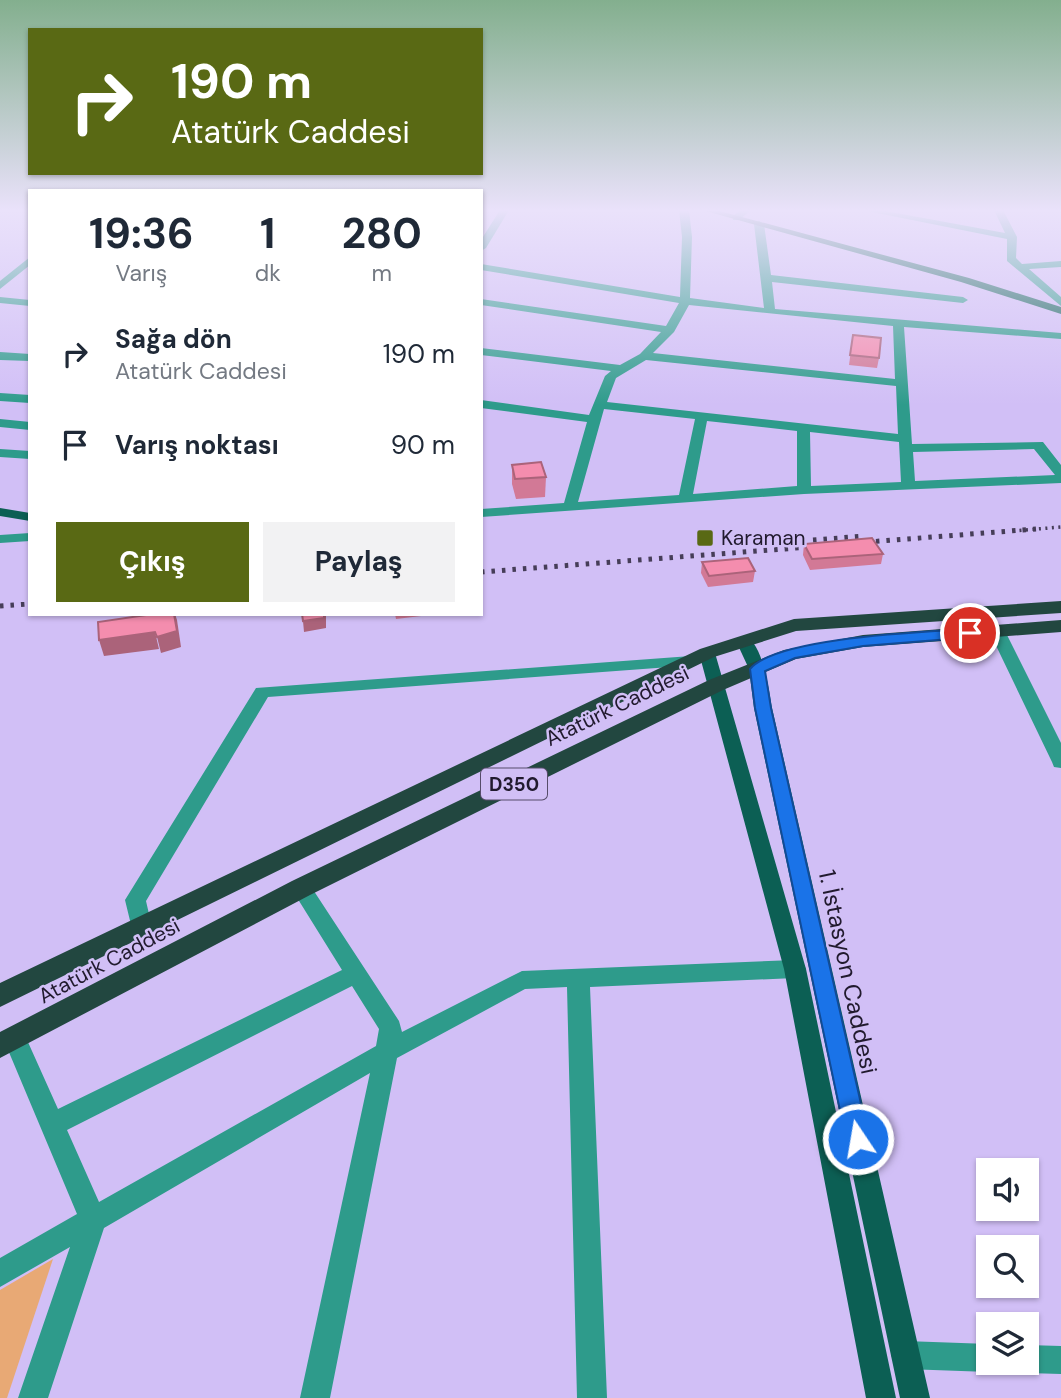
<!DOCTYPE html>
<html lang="tr">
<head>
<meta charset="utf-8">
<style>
  :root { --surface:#fff; --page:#f2f2f3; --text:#1f2937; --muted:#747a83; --accent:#596914 }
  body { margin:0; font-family:"DM Sans",sans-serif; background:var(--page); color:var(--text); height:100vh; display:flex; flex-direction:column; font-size:26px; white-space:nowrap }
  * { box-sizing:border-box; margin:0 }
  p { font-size:23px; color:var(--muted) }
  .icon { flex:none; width:38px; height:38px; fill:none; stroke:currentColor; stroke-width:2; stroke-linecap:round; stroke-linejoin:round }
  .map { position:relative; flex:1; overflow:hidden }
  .side { position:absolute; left:28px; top:189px; width:455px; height:427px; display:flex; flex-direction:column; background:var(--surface); border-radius:0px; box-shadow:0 2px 5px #0004 }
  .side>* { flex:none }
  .top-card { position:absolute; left:28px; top:28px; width:455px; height:147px; border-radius:0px; box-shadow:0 2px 5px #0004; background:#596914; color:#fff; overflow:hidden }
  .buttons { position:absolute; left:976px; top:1158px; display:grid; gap:14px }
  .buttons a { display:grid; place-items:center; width:63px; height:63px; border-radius:0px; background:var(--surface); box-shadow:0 2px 5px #0004; font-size:35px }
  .pin { position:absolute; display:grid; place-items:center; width:60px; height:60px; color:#fff; margin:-30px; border:4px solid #fff; border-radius:50%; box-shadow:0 2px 7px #0007 }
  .me { position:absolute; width:77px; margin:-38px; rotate:348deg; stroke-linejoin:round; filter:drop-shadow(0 0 5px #0008) }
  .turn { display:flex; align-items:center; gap:24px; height:147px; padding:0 28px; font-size:32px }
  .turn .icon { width:91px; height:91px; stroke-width:2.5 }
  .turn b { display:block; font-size:49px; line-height:60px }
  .eta { display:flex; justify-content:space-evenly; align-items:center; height:119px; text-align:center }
  .eta b { font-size:42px; font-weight:700; line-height:49px }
  .action { display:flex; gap:14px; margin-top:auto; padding:14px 28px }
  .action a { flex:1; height:80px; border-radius:0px; background:var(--accent); color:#fff; font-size:28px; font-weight:700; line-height:80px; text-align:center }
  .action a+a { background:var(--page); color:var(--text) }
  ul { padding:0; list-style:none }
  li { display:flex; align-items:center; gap:21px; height:91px; padding:0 28px }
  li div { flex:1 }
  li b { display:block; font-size:26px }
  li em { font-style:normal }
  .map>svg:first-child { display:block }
  .green { fill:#e8a975 }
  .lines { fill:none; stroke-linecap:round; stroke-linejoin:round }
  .minor { fill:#2e9b8b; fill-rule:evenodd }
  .major { fill:#0c5f54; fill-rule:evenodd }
  .highway { fill:#224740; fill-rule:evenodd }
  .rail-far1 { stroke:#463d58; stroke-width:3.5; stroke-dasharray:2 4.5; stroke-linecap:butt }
  .rail { stroke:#463d58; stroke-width:5; stroke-dasharray:3.5 7; stroke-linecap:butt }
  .wall { fill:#d27996 }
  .shaded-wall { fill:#ab637a }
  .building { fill:#f48dae; stroke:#ab637a; stroke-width:2 }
  .route { fill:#1a73e8; stroke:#114b97; stroke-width:2 }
  .poi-dot { fill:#596914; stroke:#d1bff6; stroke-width:2.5 }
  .labels { text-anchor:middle; stroke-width:5; stroke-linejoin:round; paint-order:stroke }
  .shield { fill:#d1bff6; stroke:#564c6a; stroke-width:2 }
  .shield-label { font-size:19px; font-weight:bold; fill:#211a2e }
  .poi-label { font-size:21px; fill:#211a2e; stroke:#d1bff6; text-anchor:start }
  .street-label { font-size:21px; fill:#211a2e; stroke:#d1bff6 }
  .near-street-label { font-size:24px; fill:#211a2e; stroke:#d1bff6 }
</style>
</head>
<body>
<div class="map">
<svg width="1061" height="1398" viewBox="0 0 1061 1398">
  <rect width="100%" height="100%" fill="#d1bff6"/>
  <polygon class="green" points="53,1259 7,1398 0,1398 0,1290"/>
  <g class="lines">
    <g class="minor">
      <polygon points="500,210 509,210 486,248 481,251 481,240"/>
      <path d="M 679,210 L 689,210 L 692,237 L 690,298 L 764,308 L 754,224 L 759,221 L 764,224 L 771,275 L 963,297 L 968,300 L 963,303 L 772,282 L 775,309 L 1061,333 L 1061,339 L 904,327 L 912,444 L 1043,442 L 1061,465 L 1061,483 L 804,494 L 481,517 L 481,509 L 564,503 L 587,422 L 481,408 L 481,400 L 589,415 L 605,376 L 611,371 L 481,355 L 481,348 L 620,365 L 640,354 L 661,332 L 481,305 L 481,299 L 666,326 L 679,303 L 481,270 L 481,264 L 680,297 L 682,237 ZM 689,305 L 893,326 L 895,379 L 653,353 L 674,332 ZM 646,360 L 896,386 L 898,434 L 607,402 L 616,378 ZM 604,409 L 695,419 L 679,495 L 578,502 ZM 707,421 L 797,431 L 797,486 L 693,494 ZM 810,432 L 899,442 L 901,482 L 811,486 ZM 1034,449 L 1055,475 L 915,481 L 913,452 Z"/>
      <polygon points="741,210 751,210 739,220 733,220 733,216"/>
      <polygon points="862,210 880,210 1005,233 994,210 1003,210 1017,237 1016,258 1022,264 1061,261 1061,267 1029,269 1061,297 1061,306 1007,261 1007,239"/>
      <polygon points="30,257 30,265 0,289 0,281"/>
      <polygon points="0,297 30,300 30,306 0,303"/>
      <polygon points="0,352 30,354 30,361 0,360"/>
      <polygon points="0,393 30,395 30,403 0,401"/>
      <polygon points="0,419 30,422 30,430 0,427"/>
      <polygon points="0,449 30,451 30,459 0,457"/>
      <polygon points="30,533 30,541 0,543 0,535"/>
      <polygon points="997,626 1005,631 1061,743 1061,768 1054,767 1052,762 989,631"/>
      <polygon points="691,656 699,661 697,665 268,697 146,901 152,927 149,933 141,936 133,933 125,900 256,688"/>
      <path d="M 301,880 L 308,882 L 399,1021 L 402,1032 L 522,971 L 795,960 L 803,963 L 806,969 L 803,975 L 795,978 L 590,987 L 607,1398 L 577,1398 L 567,987 L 525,989 L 397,1058 L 330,1398 L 300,1398 L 370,1073 L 104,1228 L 48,1398 L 18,1398 L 70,1247 L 0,1287 L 0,1258 L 77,1214 L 3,1038 L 7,1031 L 15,1028 L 23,1031 L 58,1109 L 342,970 L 291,888 L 294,882 ZM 352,986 L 379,1029 L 376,1046 L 99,1202 L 67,1130 Z"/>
      <polygon points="905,1341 989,1344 989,1363 1001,1363 999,1368 989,1372 905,1369 895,1365 891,1355 895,1345"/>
      <polygon points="1027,1345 1061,1346 1061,1374 1027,1373 1017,1369 1014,1363 1027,1363"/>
    </g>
    <g class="major">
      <polygon points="702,210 716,210 969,278 1061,307 1061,314 961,282"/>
      <polygon points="0,508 30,513 30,521 0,516"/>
      <path d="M 744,636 C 763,641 769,691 772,708 L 930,1398 L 900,1398 L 754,708 L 749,669 L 736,641 Z"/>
      <polygon points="707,648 715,653 806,969 896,1398 866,1398 784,969 699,653"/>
    </g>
    <g class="highway">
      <polygon points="1061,601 1061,613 796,631 714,657 0,1007 0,983 700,649 794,619"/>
      <polygon points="1061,620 1061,632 863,647 796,659 723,690 310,895 0,1058 0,1032 292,881 709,680 784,650 863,635"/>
    </g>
    <polyline class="rail-far1" points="1013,531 1061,527"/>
    <g class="rail">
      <polyline points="813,540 865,536"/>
      <polyline points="855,543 1036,529"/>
      <polyline points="481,572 823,546"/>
      <polyline points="0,606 30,604"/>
    </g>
  </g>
  <g class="wall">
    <polygon points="853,335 879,358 877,368 849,365"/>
    <polygon points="512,465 546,477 545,497 516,499 512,484"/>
    <polygon points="804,544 883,554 881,564 810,570 803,555"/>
    <polygon points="702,562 755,571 753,582 708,587 701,573"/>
    <polygon points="395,614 438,614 396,619"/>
  </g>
  <g class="shaded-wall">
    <polygon points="174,614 175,614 177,620 181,647 161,653 157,637"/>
    <polygon points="324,614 326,614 326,628 304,632 303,621"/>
    <polygon points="155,632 159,649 104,656 99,640"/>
  </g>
  <g class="building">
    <polygon points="853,335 881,338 879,358 850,355"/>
    <polygon points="541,462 546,477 515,479 512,465"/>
    <polygon points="872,538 883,554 812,559 804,544"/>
    <polygon points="748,558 755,571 709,576 702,562"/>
    <polygon points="153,614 174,614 177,631 157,637 155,632 99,640 98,622"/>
    <polygon points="302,614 324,614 324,618 303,621"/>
  </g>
  <linearGradient id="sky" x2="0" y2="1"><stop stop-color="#83af8e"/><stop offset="0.52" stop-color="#eae2fb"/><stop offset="1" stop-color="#eae2fb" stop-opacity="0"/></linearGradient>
  <rect width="1061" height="405" fill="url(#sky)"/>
  <path class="route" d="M 970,629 L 975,630 L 975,637 L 863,646 L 795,658 L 765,671 L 771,708 L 869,1139 L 866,1147 L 858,1150 L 849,1147 L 846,1139 L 755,708 L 750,669 C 777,637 925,632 970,629 Z"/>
  <rect class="poi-dot" x="696" y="529" width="18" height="18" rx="3.5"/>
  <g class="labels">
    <rect class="shield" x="481" y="768.5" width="66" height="31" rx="5"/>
    <g class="shield-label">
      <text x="514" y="791">D350</text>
    </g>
    <g class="poi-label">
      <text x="721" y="545">Karaman</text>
    </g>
    <g class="street-label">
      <text transform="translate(617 706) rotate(-26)" y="7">Atatürk Caddesi</text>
      <text transform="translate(109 961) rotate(-28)" y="7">Atatürk Caddesi</text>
    </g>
    <g class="near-street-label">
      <text transform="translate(848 972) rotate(78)" y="8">1. İstasyon Caddesi</text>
    </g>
  </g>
</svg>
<div class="buttons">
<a><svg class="icon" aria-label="sound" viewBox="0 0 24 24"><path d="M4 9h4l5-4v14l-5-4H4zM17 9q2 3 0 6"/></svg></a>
<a><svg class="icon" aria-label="search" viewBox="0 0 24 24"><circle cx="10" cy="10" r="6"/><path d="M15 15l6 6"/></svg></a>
<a><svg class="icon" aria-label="layers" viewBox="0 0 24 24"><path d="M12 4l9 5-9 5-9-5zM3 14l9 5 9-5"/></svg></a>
</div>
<div class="pin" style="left:970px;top:633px;background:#d93025"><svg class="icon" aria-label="arrive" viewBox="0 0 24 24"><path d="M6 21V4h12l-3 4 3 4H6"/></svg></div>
<svg class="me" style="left:858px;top:1139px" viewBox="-20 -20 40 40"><circle r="17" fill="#1a73e8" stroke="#fff" stroke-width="3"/><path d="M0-11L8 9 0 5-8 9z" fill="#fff"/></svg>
<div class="top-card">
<div class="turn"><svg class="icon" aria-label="right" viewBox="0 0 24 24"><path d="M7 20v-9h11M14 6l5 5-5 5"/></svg><div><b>190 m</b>Atatürk Caddesi</div></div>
</div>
<section class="side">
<div class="eta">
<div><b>19:36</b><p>Varış</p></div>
<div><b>1</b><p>dk</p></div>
<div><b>280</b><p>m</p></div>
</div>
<ul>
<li><svg class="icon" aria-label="right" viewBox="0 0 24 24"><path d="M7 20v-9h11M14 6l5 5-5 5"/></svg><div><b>Sağa dön</b><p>Atatürk Caddesi</p></div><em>190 m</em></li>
<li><svg class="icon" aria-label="arrive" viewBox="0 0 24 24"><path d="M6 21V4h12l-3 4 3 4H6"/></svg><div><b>Varış noktası</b></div><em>90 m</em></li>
</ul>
<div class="action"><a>Çıkış</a><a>Paylaş</a></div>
</section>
</div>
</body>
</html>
